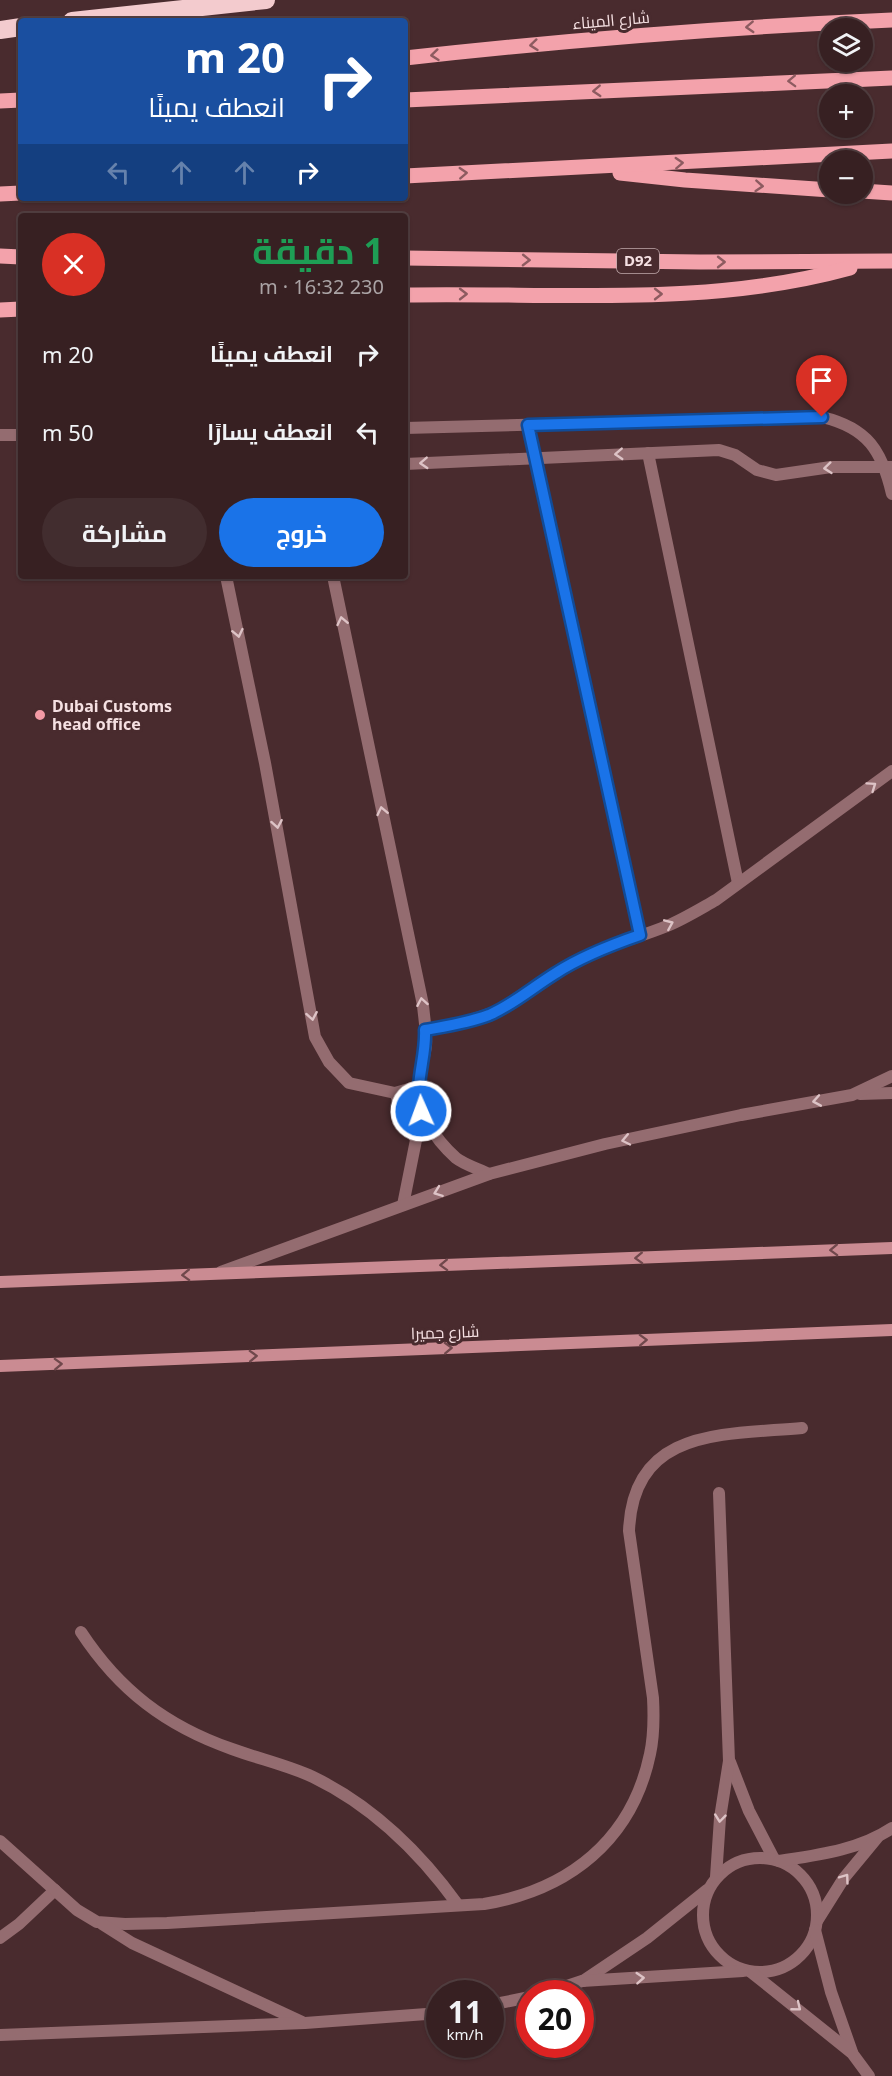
<!DOCTYPE html>
<html lang="ar">
<head>
<meta charset="utf-8">
<style>
  :root { --surface:#372022; --page:#422d2f; --text:#f1f3f6; --muted:#aaa3a5; --line:#513e40; --accent:#1a73e8 }
  body { margin:0; font-family:"Noto Sans",Cairo,sans-serif; background:var(--page); color:var(--text); direction:rtl; height:100vh; display:flex; flex-direction:column; font-size:22px; white-space:nowrap }
  * { box-sizing:border-box; margin:0 }
  p { font-size:20px; color:var(--muted) }
  .icon { flex:none; width:33px; height:33px; fill:none; stroke:currentColor; stroke-width:2; stroke-linecap:round; stroke-linejoin:round }
  .map { position:relative; flex:1; overflow:hidden; direction:ltr }
  .sheet { position:absolute; left:18px; top:213px; width:390px; height:366px; display:flex; flex-direction:column; background:var(--surface); border-radius:6px; box-shadow:0 2px 4px #0004,0 0 0 2px var(--line); direction:rtl }
  .sheet>* { flex:none }
  .banner { position:absolute; left:18px; top:18px; width:390px; height:183px; border-radius:6px; box-shadow:0 2px 4px #0004,0 0 0 2px var(--line); direction:rtl; background:#1a4fa0; color:#fff; overflow:hidden }
  .controls { position:absolute; left:819px; top:18px; display:grid; gap:12px }
  .controls a { display:grid; place-items:center; width:54px; height:54px; border-radius:50%; background:var(--surface); box-shadow:0 2px 4px #0004,0 0 0 2px var(--line); font-size:30px }
  .speed { position:absolute; left:426px; top:1980px; display:flex; gap:12px; font-size:30px; font-weight:700; text-align:center }
  .speed>* { display:grid; place-content:center; width:78px; height:78px; border-radius:50%; background:var(--surface); box-shadow:0 2px 4px #0004,0 0 0 2px var(--line); line-height:1 }
  .speed small { font-size:15px; font-weight:400 }
  .speed .limit { border:9px solid #d22; background:#fff; color:#111 }
  .pin { position:absolute; display:grid; place-items:center; width:51px; height:51px; color:#fff; margin:-62px -26px; border-radius:50% 50% 50% 0; rotate:-45deg; box-shadow:0 0 6px #0007 }
  .pin .icon { rotate:45deg }
  .me { position:absolute; width:66px; margin:-33px; rotate:358deg; stroke-linejoin:round; filter:drop-shadow(0 0 4px #0008) }
  .turn { display:flex; align-items:center; gap:21px; height:126px; padding:0 24px; font-size:27px }
  .turn .icon { width:78px; height:78px; stroke-width:2.5 }
  .turn b { display:block; font-size:42px; line-height:51px }
  .lanes { display:flex; align-items:center; height:57px; padding:0 24px; background:#0003; justify-content:center; gap:30px; direction:ltr }
  .lanes .off { opacity:.35 }
  .round { display:grid; place-items:center; flex:none; width:63px; height:63px; border-radius:32px; background:var(--page) }
  .overview { display:flex; align-items:center; justify-content:space-between; height:102px; padding:0 24px }
  h1 { font-size:36px; font-weight:700; line-height:45px; color:#1e9e55 }
  .action { display:flex; gap:12px; margin-top:auto; padding:12px 24px }
  .action a { flex:1; height:69px; border-radius:36px; background:var(--accent); color:#fff; font-size:24px; font-weight:700; line-height:69px; text-align:center }
  .action a+a { background:var(--page); color:var(--text) }
  ul { padding:0; list-style:none }
  li { display:flex; align-items:center; gap:18px; height:78px; padding:0 24px }
  li div { flex:1 }
  li b { display:block; font-size:22px }
  li em { font-style:normal }
  .map>svg:first-child { display:block }
  .lines { fill:none; stroke-linecap:round; stroke-linejoin:round }
  .lane { stroke:#946c70; stroke-width:12 }
  .street { stroke:#946c70; stroke-width:12 }
  .secondary { stroke:#ca8b92; stroke-width:12 }
  .primary { stroke:#f3a2ab; stroke-width:15 }
  .highway { stroke:#f3cbce; stroke-width:18 }
  .oneway { stroke:#8d5b60 }
  .oneway2 { stroke:#ddc3c6 }
  .oneway3 { stroke:#70484c }
  .route-casing { stroke:#114b97; stroke-width:15 }
  .route { stroke:#1a73e8; stroke-width:10 }
  .poi-dot { fill:#f49aa5; stroke:#492b2e; stroke-width:2 }
  .labels { text-anchor:middle; stroke-width:6; stroke-linejoin:round; paint-order:stroke }
  .shield { fill:#492b2e; stroke:#c1aaac; stroke-width:1.5 }
  .shield-label { font-size:15px; font-weight:bold; fill:#f5e0e2 }
  .street-label { font-size:16px; fill:#f5e0e2; stroke:#492b2e }
  .poi-label { font-size:16px; font-weight:bold; fill:#f5e0e2; stroke:#492b2e; text-anchor:start }
</style>
</head>
<body>
<div class="map">
<svg width="892" height="2076" viewBox="0 0 892 2076">
  <rect width="100%" height="100%" fill="#492b2e"/>
  <g class="lines">
    <g class="lane">
      <polyline points="528,425 640,935"/>
      <path d="M 405,428 L 822,417 C 868,428 882,451 892,494"/>
      <polyline points="0,435 21,435"/>
      <polyline points="648,453 738,883"/>
      <polyline points="405,464 719,450 735,455 757,470 776,475 831,467 891,467"/>
      <polyline points="226,576 265,763 315,1037 329,1062 349,1083 395,1093 416,1140 403,1205"/>
      <path d="M 333,576 L 423,1005 C 424,1018 427,1033 426,1046 C 424,1060 419,1073 419,1087 C 419,1116 435,1139 456,1158 C 465,1165 479,1169 489,1174"/>
      <path d="M 425,1030 C 456,1024 485,1019 512,1003 C 537,988 559,969 586,956 C 612,944 640,937 667,926 C 684,919 700,909 716,900 L 892,771"/>
      <polyline points="395,1093 419,1086"/>
      <polyline points="860,1094 892,1093"/>
      <polyline points="221,1272 489,1174 605,1144 741,1115 852,1095 892,1076"/>
      <path d="M 81,1632 C 119,1690 166,1726 232,1749 C 259,1759 287,1765 313,1777 C 373,1806 419,1851 458,1905"/>
      <polyline points="0,1938 19,1924 55,1890"/>
    </g>
    <g class="street">
      <polyline points="730,1762 749,1811 774,1859"/>
      <path d="M 0,1841 L 77,1910 L 97,1922 L 125,1924 L 167,1923 L 484,1904 C 569,1890 632,1840 650,1754 C 654,1736 654,1717 653,1698 L 629,1531 C 633,1427 725,1435 802,1428"/>
      <circle cx="760" cy="1915" r="57"/>
      <path d="M 779,1861 C 818,1855 859,1850 892,1828"/>
      <polyline points="716,1877 720,1818 729,1761 719,1493"/>
      <polyline points="817,1921 844,1878 877,1838"/>
      <polyline points="102,1924 132,1943 302,2022"/>
      <polyline points="815,1930 831,1992 852,2052"/>
      <polyline points="751,1972 852,2053 869,2076"/>
      <polyline points="583,1981 647,1938 707,1890"/>
      <polyline points="543,1994 582,1981 743,1971"/>
      <polyline points="490,2005 530,1997"/>
      <polyline points="0,2035 305,2023 440,2013"/>
    </g>
    <g class="secondary">
      <polyline points="0,1282 892,1248"/>
      <polyline points="0,1366 892,1330"/>
    </g>
    <g class="primary">
      <path d="M 405,58 C 567,40 729,27 892,20"/>
      <polyline points="405,100 892,78"/>
      <polyline points="0,101 21,100"/>
      <polyline points="620,173 685,180 830,190"/>
      <polyline points="405,176 892,151"/>
      <polyline points="862,191 892,193"/>
      <polyline points="0,194 21,193"/>
      <polyline points="0,256 21,257"/>
      <polyline points="405,258 700,262 892,261"/>
      <path d="M 405,295 C 553,292 705,308 850,268"/>
      <polyline points="0,310 21,309"/>
    </g>
    <g class="highway">
      <polyline points="72,21 266,0"/>
      <polyline points="0,30 21,27"/>
    </g>
  </g>
  <defs><path id="oneway-chevron" d="M-2-3.5L2.5 0L-2 3.5" fill="none" stroke-width="1.6" stroke-linecap="round" stroke-linejoin="round" transform="scale(1.5)"/></defs>
  <g class="oneway">
    <use href="#oneway-chevron" transform="translate(750 27) rotate(177)"/>
    <use href="#oneway-chevron" transform="translate(534 45) rotate(174)"/>
    <use href="#oneway-chevron" transform="translate(435 55) rotate(174)"/>
    <use href="#oneway-chevron" transform="translate(792 81) rotate(178)"/>
    <use href="#oneway-chevron" transform="translate(597 91) rotate(177)"/>
    <use href="#oneway-chevron" transform="translate(679 163) rotate(-3)"/>
    <use href="#oneway-chevron" transform="translate(463 173) rotate(-3)"/>
    <use href="#oneway-chevron" transform="translate(759 186) rotate(4)"/>
    <use href="#oneway-chevron" transform="translate(526 260) rotate(1)"/>
    <use href="#oneway-chevron" transform="translate(721 262)"/>
    <use href="#oneway-chevron" transform="translate(463 294)"/>
    <use href="#oneway-chevron" transform="translate(658 294)"/>
  </g>
  <g class="oneway2">
    <use href="#oneway-chevron" transform="translate(619 454) rotate(177)"/>
    <use href="#oneway-chevron" transform="translate(424 463) rotate(177)"/>
    <use href="#oneway-chevron" transform="translate(828 468) rotate(174)"/>
    <use href="#oneway-chevron" transform="translate(342 621) rotate(-102)"/>
    <use href="#oneway-chevron" transform="translate(238 633) rotate(78)"/>
    <use href="#oneway-chevron" transform="translate(872 786) rotate(-35)"/>
    <use href="#oneway-chevron" transform="translate(382 811) rotate(-102)"/>
    <use href="#oneway-chevron" transform="translate(277 824) rotate(80)"/>
    <use href="#oneway-chevron" transform="translate(669 924) rotate(-23)"/>
    <use href="#oneway-chevron" transform="translate(422 1002) rotate(-100)"/>
    <use href="#oneway-chevron" transform="translate(312 1016) rotate(80)"/>
    <use href="#oneway-chevron" transform="translate(817 1101) rotate(170)"/>
    <use href="#oneway-chevron" transform="translate(626 1140) rotate(168)"/>
    <use href="#oneway-chevron" transform="translate(438 1192) rotate(160)"/>
    <use href="#oneway-chevron" transform="translate(720 1818) rotate(96)"/>
    <use href="#oneway-chevron" transform="translate(845 1878) rotate(-54)"/>
    <use href="#oneway-chevron" transform="translate(640 1978) rotate(-4)"/>
    <use href="#oneway-chevron" transform="translate(797 2007) rotate(39)"/>
  </g>
  <g class="oneway3">
    <use href="#oneway-chevron" transform="translate(834 1250) rotate(178)"/>
    <use href="#oneway-chevron" transform="translate(639 1258) rotate(178)"/>
    <use href="#oneway-chevron" transform="translate(444 1265) rotate(178)"/>
    <use href="#oneway-chevron" transform="translate(186 1275) rotate(178)"/>
    <use href="#oneway-chevron" transform="translate(643 1340) rotate(-2)"/>
    <use href="#oneway-chevron" transform="translate(448 1348) rotate(-2)"/>
    <use href="#oneway-chevron" transform="translate(253 1356) rotate(-2)"/>
    <use href="#oneway-chevron" transform="translate(58 1364) rotate(-2)"/>
  </g>
  <g class="lines">
    <defs>
      <path id="route" d="M 421,1111 C 421,1103 419,1095 419,1087 C 420,1068 426,1050 425,1030 C 447,1026 468,1023 489,1015 C 513,1005 533,987 556,973 C 582,956 611,945 640,935 L 528,425 L 822,417"/>
    </defs>
    <use href="#route" class="route-casing"/>
    <use href="#route" class="route"/>
  </g>
  <circle class="poi-dot" cx="40" cy="715" r="6"/>
  <g class="labels">
    <rect class="shield" x="617" y="249" width="42" height="24" rx="4.5"/>
    <g class="shield-label">
      <text x="638" y="266">D92</text>
    </g>
    <g class="street-label">
      <text transform="translate(611 20) rotate(-5)" y="6">شارع الميناء</text>
      <text transform="translate(445 1332) rotate(-2)" y="6">شارع جميرا</text>
    </g>
    <g class="poi-label">
      <text x="52" y="712">Dubai Customs<tspan x="52" dy="18">head office</tspan></text>
    </g>
  </g>
</svg>
<div class="controls">
<a><svg class="icon" aria-label="layers" viewBox="0 0 24 24"><path d="M12 4l9 5-9 5-9-5zM3 14l9 5 9-5"/></svg></a>
<a>+</a>
<a>−</a>
</div>
<div class="speed"><div>11<small>km/h</small></div><div class="limit">20</div></div>
<div class="pin" style="left:822px;top:417px;background:#d93025"><svg class="icon" aria-label="arrive" viewBox="0 0 24 24"><path d="M6 21V4h12l-3 4 3 4H6"/></svg></div>
<svg class="me" style="left:421px;top:1111px" viewBox="-20 -20 40 40"><circle r="17" fill="#1a73e8" stroke="#fff" stroke-width="3"/><path d="M0-11L8 9 0 5-8 9z" fill="#fff"/></svg>
<div class="banner">
<div class="turn"><svg class="icon" aria-label="right" viewBox="0 0 24 24"><path d="M7 20v-9h11M14 6l5 5-5 5"/></svg><div><b>20 m</b>انعطف يمينًا</div></div>
<div class="lanes"><svg class="icon off" aria-label="left" viewBox="0 0 24 24"><path d="M17 20v-9H6M10 6l-5 5 5 5"/></svg><svg class="icon off" aria-label="ahead" viewBox="0 0 24 24"><path d="M12 20V5M6 11l6-6 6 6"/></svg><svg class="icon off" aria-label="ahead" viewBox="0 0 24 24"><path d="M12 20V5M6 11l6-6 6 6"/></svg><svg class="icon" aria-label="right" viewBox="0 0 24 24"><path d="M7 20v-9h11M14 6l5 5-5 5"/></svg></div>
</div>
<section class="sheet">
<div class="overview"><div><h1>1 دقيقة</h1><p>230 m · 16:32</p></div><a class="round" style="background:#d93025;color:#fff"><svg class="icon" aria-label="close" viewBox="0 0 24 24"><path d="M6 6l12 12M18 6L6 18"/></svg></a></div>
<ul>
<li><svg class="icon" aria-label="right" viewBox="0 0 24 24"><path d="M7 20v-9h11M14 6l5 5-5 5"/></svg><div><b>انعطف يمينًا</b></div><em>20 m</em></li>
<li><svg class="icon" aria-label="left" viewBox="0 0 24 24"><path d="M17 20v-9H6M10 6l-5 5 5 5"/></svg><div><b>انعطف يسارًا</b></div><em>50 m</em></li>
</ul>
<div class="action"><a>خروج</a><a>مشاركة</a></div>
</section>
</div>
</body>
</html>
